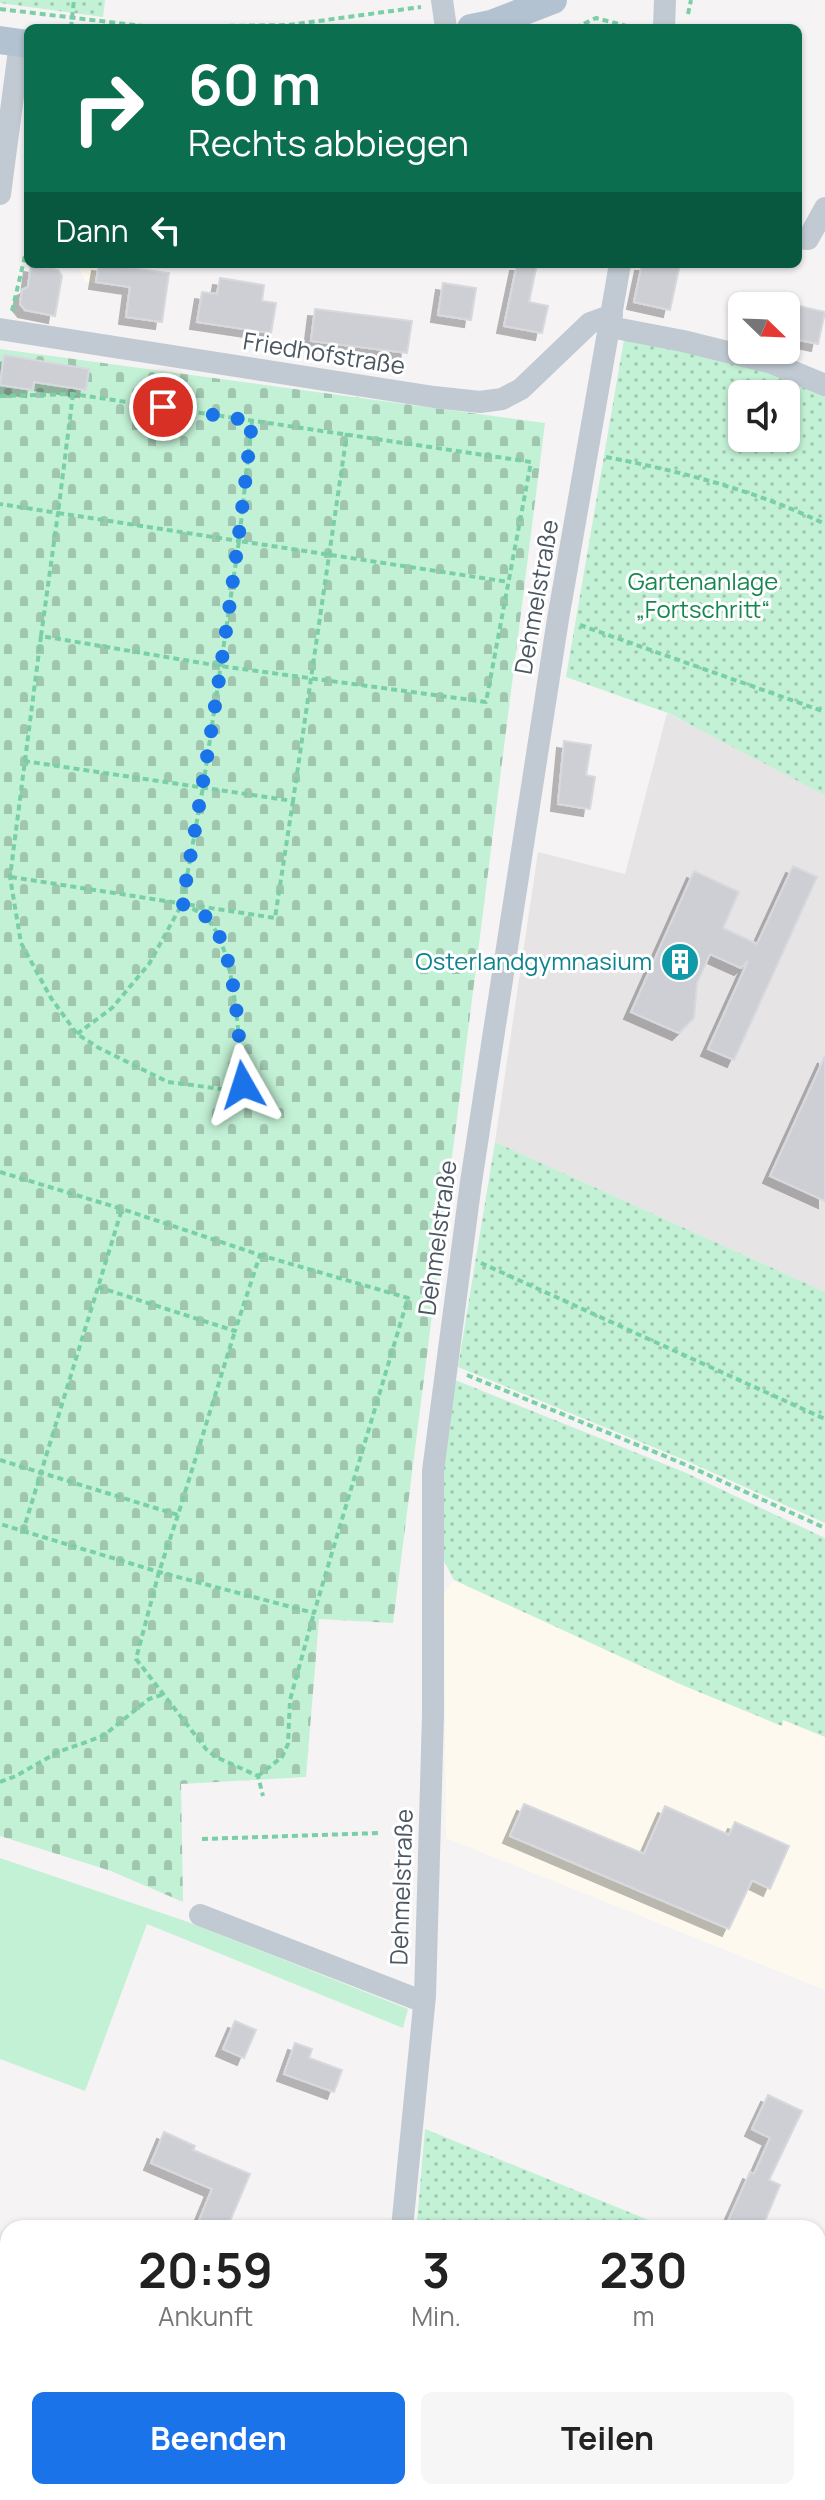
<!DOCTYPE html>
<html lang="de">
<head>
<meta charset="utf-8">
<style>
  :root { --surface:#fff; --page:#f6f6f6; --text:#222; --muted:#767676; --accent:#1a73e8 }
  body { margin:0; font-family:Manrope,sans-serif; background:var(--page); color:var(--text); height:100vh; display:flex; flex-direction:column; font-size:30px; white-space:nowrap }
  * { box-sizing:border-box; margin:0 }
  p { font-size:26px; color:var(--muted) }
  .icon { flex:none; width:44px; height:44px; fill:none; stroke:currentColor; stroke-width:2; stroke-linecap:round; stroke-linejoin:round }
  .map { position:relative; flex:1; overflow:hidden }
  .drawer { position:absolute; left:0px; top:2220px; width:826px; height:280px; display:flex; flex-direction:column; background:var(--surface); border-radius:24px 24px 0 0; box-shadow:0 2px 6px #0004 }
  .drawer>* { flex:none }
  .banner { position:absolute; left:24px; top:24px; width:778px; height:244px; border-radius:12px; box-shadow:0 2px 6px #0004; background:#0b6e4f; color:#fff; overflow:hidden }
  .needle { width:52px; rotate:113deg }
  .controls { position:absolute; left:728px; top:292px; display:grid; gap:16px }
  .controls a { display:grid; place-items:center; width:72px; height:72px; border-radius:12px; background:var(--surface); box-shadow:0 2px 6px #0004; font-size:40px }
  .pin { position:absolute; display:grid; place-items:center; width:68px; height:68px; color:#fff; margin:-34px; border:4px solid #fff; border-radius:50%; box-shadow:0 2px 8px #0007 }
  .me { position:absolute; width:88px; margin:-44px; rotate:354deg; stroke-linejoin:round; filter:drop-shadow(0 0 6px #0008) }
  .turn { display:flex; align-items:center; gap:28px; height:168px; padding:0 32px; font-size:36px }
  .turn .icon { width:104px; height:104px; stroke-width:2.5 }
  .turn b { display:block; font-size:56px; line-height:68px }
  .then { display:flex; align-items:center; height:76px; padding:0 32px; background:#0003; gap:16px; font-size:30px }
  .eta { display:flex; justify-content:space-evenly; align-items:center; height:136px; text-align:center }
  .eta b { font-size:48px; font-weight:700; line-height:56px }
  .button { display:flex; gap:16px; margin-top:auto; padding:16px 32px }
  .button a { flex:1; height:92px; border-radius:12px; background:var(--accent); color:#fff; font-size:32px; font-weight:700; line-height:92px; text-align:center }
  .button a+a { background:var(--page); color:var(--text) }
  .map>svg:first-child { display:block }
  .commercial { fill:#fdf9ef }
  .education { fill:#e6e4e5 }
  .grass { fill:#c3f1d5 }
  .cemetery { fill:url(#cemetery-stones) }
  .park { fill:url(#park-dots); fill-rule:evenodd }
  .building { fill:#cdcfd5; stroke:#d7d9de; stroke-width:2; filter:url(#shadow) }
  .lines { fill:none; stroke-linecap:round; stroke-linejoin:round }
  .path { stroke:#7ad0a6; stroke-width:4; stroke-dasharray:6 4; stroke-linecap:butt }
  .minor { stroke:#c1cad2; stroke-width:22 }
  .major { stroke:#b3c2d1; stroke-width:28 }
  .route { stroke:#1a73e8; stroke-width:14; stroke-dasharray:0 25.2 }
  .labels { text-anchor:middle; stroke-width:6; stroke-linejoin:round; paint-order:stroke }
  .street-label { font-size:24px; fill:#4a5661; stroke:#fff }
  .park-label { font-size:24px; fill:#17864f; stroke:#fff }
  .culture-label { font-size:24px; fill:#0d838f; stroke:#fff; text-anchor:end }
</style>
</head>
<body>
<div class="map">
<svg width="825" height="2500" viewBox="0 0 825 2500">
  <defs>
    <pattern id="cemetery-stones" width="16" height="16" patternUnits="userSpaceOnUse" patternTransform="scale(2)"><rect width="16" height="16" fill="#c3f1d5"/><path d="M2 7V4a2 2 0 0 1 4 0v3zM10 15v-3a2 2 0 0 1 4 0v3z" fill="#a0c6b0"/></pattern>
    <pattern id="park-dots" width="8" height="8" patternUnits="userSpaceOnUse" patternTransform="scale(2)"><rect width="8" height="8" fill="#c3f1d5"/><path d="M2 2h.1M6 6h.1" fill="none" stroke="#a0c6b0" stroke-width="1.8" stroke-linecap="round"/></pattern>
    <filter id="shadow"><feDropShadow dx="-7" dy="7" stdDeviation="0" flood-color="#0004"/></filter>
  </defs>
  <rect width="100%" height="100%" fill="#f5f3f3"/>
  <g class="commercial">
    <polygon points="78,264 116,264 112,285 85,282"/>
    <polygon points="454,1580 682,1685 781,1726 783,1719 825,1737 825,1990 446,1838 444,1594"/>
  </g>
  <polygon class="education" points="667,713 825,793 825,1292 495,1142 538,852 625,874"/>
  <polygon class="grass" points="0,1858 188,1922 408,2009 403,2028 147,1924 85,2091 0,2059"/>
  <polygon class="cemetery" points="0,349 545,423 393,1623 319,1619 306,1777 181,1784 183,1902 111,1871 0,1836"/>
  <g class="park">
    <polygon points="0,0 105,0 103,17 0,3"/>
    <path d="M 627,322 L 825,380 L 825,795 L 668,713 L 566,677 ZM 742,394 L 786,394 L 786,438 L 742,438 Z"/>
    <polygon points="495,1142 825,1292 825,1523 687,1461 458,1367"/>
    <polygon points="455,1380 684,1472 825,1538 825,1737 783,1720 782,1726 682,1685 454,1580 442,1557 443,1465"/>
    <polygon points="425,2129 668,2228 434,2228 417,2222"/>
  </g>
  <g class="building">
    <polygon points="99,264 169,273 162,322 126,317 130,287 96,282"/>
    <polygon points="517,264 537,264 529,302 548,306 542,333 504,326"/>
    <polygon points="642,264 680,264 670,310 634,302"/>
    <polygon points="31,265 58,270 62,276 55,316 25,310 20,304 22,290 28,287"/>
    <polygon points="220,278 264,285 262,301 276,303 271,333 197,322 202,292 217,294"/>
    <polygon points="443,283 476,288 471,320 438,315"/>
    <polygon points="790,304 825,312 818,344 786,337"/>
    <polygon points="315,309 412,321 407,353 311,341"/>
    <polygon points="4,355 89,369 86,390 34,382 33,390 0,385"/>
    <polygon points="564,741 591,745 586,775 595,777 590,809 558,804"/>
    <polygon points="793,866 817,877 734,1060 708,1049 748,961 741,968 710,954 697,983 694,1018 679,1033 631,1012 694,871 739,892 723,928 757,944"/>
    <polygon points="825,1056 825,1201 770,1176"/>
    <polygon points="524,1804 644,1854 665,1806 729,1835 735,1822 789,1846 770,1889 752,1880 729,1929 510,1836"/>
    <polygon points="235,2021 256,2030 244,2058 223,2049"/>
    <polygon points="295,2043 312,2049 309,2058 342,2070 334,2092 284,2074"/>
    <polygon points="768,2095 802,2111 769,2180 780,2185 762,2228 725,2228 750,2172 754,2174 770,2138 752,2129"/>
    <polygon points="164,2132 195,2146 193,2150 250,2174 227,2228 208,2228 198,2223 212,2189 151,2163"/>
  </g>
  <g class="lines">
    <g class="path">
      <polyline points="0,9 151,27 289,25 421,7"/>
      <polyline points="688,14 691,0"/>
      <polyline points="71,28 74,0"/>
      <polyline points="575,28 596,18 634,28"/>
      <polyline points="12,311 28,243"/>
      <polyline points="73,394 58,513 239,541 252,421"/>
      <polyline points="0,396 73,394 531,462 486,702 220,666 41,636 58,513 0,504"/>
      <path d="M 606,457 C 680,471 757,491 825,524"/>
      <polyline points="580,625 825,712"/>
      <path d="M 41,636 L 10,877 L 21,943 L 51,998 L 77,1034 L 99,1048 L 168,1082 L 222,1089 L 243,1085 C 238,1043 237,944 204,916 C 199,911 189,907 182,904"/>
      <polyline points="24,761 293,801 347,433"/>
      <polyline points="11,877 275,918 293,801"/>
      <polyline points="77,1034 112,1008 149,964 182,904 203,787 239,541 509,582"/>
      <polyline points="0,1172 122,1209 23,1531 0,1524"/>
      <polyline points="481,1263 825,1419"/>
      <polyline points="98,1287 235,1331 260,1255 122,1209"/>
      <polyline points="467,1375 684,1464 825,1528"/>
      <polyline points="0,1460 178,1515 235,1331"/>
      <polyline points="178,1515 159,1572 136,1659 206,1749 216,1757 258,1776 263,1796"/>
      <polyline points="23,1531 159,1572 314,1613 408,1298 260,1255"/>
      <polyline points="258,1776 282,1757 288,1744 290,1700 314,1613"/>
      <polyline points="0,1782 16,1776 58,1752 103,1736 149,1699 164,1694"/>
      <polyline points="202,1839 379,1833"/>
    </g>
    <g class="minor">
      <polyline points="442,0 446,28"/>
      <polyline points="664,28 665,0"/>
      <polyline points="0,194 20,43"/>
      <polyline points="798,238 808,239 825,208"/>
      <polyline points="610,327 683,341 772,363 825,385"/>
      <polyline points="0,329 434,397 480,402 502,399 521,389 590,323 612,315"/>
      <polyline points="200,1915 424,2002"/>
      <polyline points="402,2228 425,1996 433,1715 433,1471 471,1182 495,1025 558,619 620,264"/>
      <polyline points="360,2500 360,2492"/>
    </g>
    <g class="major">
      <polyline points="471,28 491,24 553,0"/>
      <polyline points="0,40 28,44"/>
    </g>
  </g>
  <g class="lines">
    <path class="route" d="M 163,407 L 252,421 C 235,582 211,743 182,904 C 189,907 199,911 205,916 C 238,944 238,1043 243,1085"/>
  </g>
  <defs>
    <symbol id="building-disc" viewBox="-11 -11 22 22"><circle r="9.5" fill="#0f9aa8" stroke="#fff"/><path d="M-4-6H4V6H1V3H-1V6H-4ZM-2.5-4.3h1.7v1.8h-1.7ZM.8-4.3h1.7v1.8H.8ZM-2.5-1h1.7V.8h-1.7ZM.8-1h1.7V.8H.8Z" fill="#fff"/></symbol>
  </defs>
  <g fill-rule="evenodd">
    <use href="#building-disc" x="658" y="940" width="44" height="44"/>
  </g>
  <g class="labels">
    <g class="street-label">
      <text transform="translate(324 354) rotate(9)" y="8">Friedhofstraße</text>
      <text transform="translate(537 597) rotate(-80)" y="8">Dehmelstraße</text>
      <text transform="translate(438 1238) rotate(-82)" y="8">Dehmelstraße</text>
      <text transform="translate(402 1887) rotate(-88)" y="8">Dehmelstraße</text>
    </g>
    <g class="park-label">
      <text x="703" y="590">Gartenanlage<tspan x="703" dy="28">„Fortschritt“</tspan></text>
    </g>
    <g class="culture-label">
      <text x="652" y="970">Osterlandgymnasium</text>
    </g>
  </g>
</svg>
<div class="controls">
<a><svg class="needle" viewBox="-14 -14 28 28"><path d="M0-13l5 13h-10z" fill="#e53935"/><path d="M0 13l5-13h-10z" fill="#767676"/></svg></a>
<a><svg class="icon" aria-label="sound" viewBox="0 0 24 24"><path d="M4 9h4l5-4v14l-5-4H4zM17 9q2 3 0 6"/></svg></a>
</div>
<div class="pin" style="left:163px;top:407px;background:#d93025"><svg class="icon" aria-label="arrive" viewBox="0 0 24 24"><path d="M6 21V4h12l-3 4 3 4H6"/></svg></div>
<svg class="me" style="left:243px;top:1085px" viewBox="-20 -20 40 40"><path d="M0-17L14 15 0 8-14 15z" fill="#1a73e8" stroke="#fff" stroke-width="4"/></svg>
<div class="banner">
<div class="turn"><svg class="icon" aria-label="right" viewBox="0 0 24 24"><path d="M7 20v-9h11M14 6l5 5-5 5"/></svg><div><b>60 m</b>Rechts abbiegen</div></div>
<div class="then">Dann<svg class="icon" aria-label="left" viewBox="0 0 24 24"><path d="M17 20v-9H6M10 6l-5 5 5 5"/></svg></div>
</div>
<section class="drawer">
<div class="eta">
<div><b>20:59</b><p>Ankunft</p></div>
<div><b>3</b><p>Min.</p></div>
<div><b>230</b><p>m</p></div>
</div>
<div class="button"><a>Beenden</a><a>Teilen</a></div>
</section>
</div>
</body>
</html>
